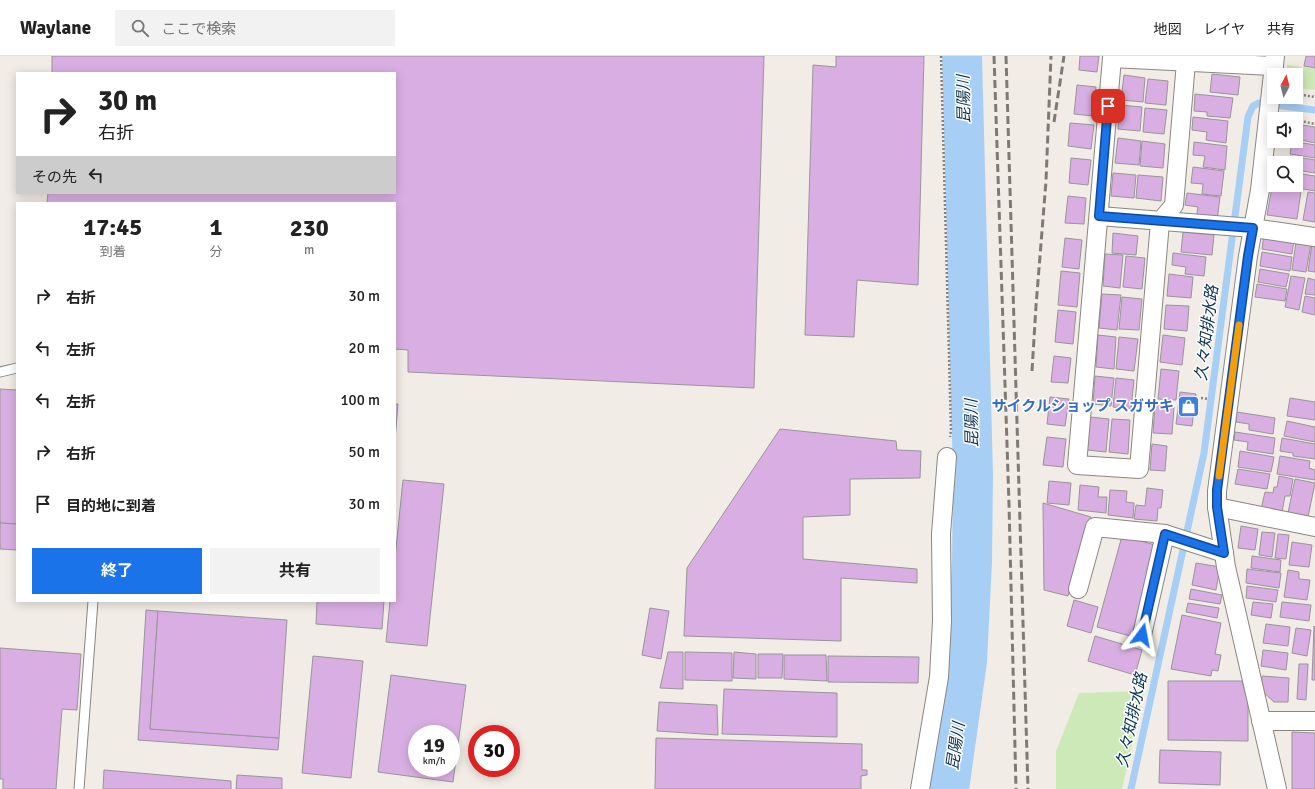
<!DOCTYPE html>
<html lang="ja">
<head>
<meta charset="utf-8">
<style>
  :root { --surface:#fff; --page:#f2f2f2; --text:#222; --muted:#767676; --line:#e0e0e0; --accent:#1a73e8 }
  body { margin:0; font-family:Signika,"Noto Sans JP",sans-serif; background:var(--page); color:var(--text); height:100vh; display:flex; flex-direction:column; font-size:15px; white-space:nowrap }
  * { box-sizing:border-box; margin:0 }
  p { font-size:13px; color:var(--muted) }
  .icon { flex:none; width:22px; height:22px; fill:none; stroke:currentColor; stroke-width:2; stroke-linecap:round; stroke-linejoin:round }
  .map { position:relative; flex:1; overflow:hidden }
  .panel { position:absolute; left:16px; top:146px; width:380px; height:400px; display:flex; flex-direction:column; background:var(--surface); border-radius:0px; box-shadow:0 2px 10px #0003 }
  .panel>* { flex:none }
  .banner { position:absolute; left:16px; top:16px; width:380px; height:122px; border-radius:0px; box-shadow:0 2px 10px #0003; background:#fff; color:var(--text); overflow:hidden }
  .needle { width:26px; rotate:7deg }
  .buttons { position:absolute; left:1267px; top:12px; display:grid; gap:8px }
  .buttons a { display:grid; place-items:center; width:36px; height:36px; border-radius:0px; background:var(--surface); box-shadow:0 2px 10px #0003; font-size:20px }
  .speed { position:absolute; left:408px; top:669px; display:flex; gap:8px; font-size:20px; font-weight:700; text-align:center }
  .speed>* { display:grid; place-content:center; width:52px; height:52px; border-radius:50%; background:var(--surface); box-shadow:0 2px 10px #0003; line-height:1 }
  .speed small { font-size:10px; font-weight:400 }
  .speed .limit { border:6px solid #d22; background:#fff; color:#111 }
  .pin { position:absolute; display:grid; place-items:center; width:34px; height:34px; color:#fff; margin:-17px; border-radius:8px; box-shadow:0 2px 6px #0006 }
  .me { position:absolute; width:44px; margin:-22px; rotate:13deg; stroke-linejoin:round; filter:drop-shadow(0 0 3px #0008) }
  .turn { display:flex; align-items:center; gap:14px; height:84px; padding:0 16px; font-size:18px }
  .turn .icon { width:52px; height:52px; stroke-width:2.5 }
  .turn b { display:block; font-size:28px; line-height:34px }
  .then { display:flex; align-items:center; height:38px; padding:0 16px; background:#0003; gap:8px; font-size:15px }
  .eta { display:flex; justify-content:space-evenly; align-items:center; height:68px; text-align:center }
  .eta b { font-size:24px; font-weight:700; line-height:28px }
  .cta { display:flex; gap:8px; margin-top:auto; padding:8px 16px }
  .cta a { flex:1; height:46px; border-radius:0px; background:var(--accent); color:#fff; font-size:16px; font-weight:700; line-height:46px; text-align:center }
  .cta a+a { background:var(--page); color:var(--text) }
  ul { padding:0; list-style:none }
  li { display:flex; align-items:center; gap:12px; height:52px; padding:0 16px }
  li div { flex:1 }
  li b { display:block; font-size:15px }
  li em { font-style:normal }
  header { display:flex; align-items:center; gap:24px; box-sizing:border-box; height:56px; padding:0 20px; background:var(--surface); border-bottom:1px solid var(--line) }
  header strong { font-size:19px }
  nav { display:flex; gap:22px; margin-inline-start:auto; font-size:14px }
  .search { width:280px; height:36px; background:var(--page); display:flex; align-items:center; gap:10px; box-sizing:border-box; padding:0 14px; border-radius:0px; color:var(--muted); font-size:15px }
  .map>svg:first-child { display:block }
  .green { fill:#cee9b8 }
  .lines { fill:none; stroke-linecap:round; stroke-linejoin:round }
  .stream { stroke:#a7cff5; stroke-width:7 }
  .river { stroke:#a7cff5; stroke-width:40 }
  .building { fill:#d9afe3; stroke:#99949a; fill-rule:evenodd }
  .service-casing { stroke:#8b8780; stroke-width:11 }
  .minor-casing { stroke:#8b8780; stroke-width:20 }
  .path { stroke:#86827e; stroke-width:2.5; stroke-dasharray:2 2; stroke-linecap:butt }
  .service { stroke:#fff; stroke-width:9 }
  .minor { stroke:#fff; stroke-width:18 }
  .rail { stroke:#7e7b76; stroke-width:3; stroke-dasharray:8 4; stroke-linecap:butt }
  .route-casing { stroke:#114b97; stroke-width:10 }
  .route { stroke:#1a73e8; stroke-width:7 }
  .slow { stroke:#f59e0b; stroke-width:7 }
  .labels { text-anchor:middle; stroke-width:3; stroke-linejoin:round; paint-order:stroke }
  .shop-label { font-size:15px; font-weight:bold; fill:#366cbe; stroke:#fff; text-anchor:end }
  .water-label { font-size:16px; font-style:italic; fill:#09304e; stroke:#fff }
</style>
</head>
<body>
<header>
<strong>Waylane</strong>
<div class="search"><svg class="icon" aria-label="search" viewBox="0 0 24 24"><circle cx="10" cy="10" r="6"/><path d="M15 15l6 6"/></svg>ここで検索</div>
<nav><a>地図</a><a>レイヤ</a><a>共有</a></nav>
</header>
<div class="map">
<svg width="1315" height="733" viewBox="0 0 1315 733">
  <rect width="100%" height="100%" fill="#f1ece5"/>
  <g class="green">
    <polygon points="1287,9 1315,13 1315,34 1296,32 1296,19 1286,19"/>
    <polygon points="1144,635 1122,733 1056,733 1056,695 1079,637"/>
  </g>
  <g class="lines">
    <polyline class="stream" points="1131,733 1204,397 1248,61 1253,50 1259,47 1315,54"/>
    <polyline class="river" points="949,733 967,605 972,506 973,419 962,0"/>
  </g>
  <g class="building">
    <polygon points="52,0 764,0 754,332 408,316 408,294 395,293 395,147 47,147 48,137 395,137 395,17 52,17"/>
    <polygon points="836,0 924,0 918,229 857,224 854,281 805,279 813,9 836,11"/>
    <polygon points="1080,0 1099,0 1097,16 1079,14"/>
    <polygon points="1306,0 1315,0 1315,12 1304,10"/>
    <polygon points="1212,18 1240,21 1238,39 1210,36"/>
    <polygon points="1124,19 1145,22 1143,46 1121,44"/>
    <polygon points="1148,23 1168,25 1166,49 1145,47"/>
    <polygon points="1077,29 1096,31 1093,60 1074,58"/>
    <polygon points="1195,38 1233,42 1230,62 1207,60 1207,56 1194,55"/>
    <polygon points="1120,49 1142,51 1140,75 1118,73"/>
    <polygon points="1145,52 1167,54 1164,78 1143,76"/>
    <polygon points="1193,61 1228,65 1226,87 1206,84 1207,76 1192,74"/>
    <polygon points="1070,67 1094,69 1091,93 1068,90"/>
    <polygon points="1296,68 1315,71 1315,87 1296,83"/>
    <polygon points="1118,82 1141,85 1139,109 1115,107"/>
    <polygon points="1142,85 1165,88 1163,112 1140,110"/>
    <polygon points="1292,85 1315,89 1315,102 1290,98"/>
    <polygon points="1194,86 1227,90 1225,114 1203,111 1205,100 1193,99"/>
    <polygon points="1290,100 1315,104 1315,117 1296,114 1296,107 1289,107"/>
    <polygon points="1071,102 1091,104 1088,129 1069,127"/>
    <polygon points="1193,111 1224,115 1221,140 1202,138 1203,128 1191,127"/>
    <polygon points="1113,117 1136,119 1134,142 1111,140"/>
    <polygon points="1296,117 1315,120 1315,135 1286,130 1296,129"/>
    <polygon points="1138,119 1163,121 1161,145 1136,142"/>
    <polygon points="1272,131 1301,135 1297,163 1267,159"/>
    <polygon points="1308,136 1315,137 1315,166 1303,164"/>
    <polygon points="1187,137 1220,141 1217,165 1196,163 1198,151 1185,149"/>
    <polygon points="1068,140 1086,142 1084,168 1065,167"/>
    <polygon points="1183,176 1214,179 1212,199 1181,196"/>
    <polygon points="1113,177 1138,180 1136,199 1112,197"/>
    <polygon points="1264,178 1294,183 1292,198 1262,193"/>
    <polygon points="1065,182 1082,184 1079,213 1062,211"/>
    <polygon points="1296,186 1311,188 1306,216 1292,214"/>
    <polygon points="1312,188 1315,189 1315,216 1308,215"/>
    <polygon points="1262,196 1292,201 1290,215 1260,210"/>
    <polygon points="1173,197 1206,201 1204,220 1185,218 1186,211 1172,209"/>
    <polygon points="1105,198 1123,199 1120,232 1103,230"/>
    <polygon points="1126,200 1145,202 1142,233 1123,231"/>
    <polygon points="1260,213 1289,218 1286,231 1258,226"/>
    <polygon points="1061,215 1080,217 1077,251 1058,249"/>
    <polygon points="1169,218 1193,221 1191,242 1167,240"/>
    <polygon points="1291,220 1305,222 1299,254 1285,251"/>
    <polygon points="1308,222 1315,224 1315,239 1305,238"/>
    <polygon points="1257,228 1287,233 1285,245 1255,241"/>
    <polygon points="1102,238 1121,239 1117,274 1099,272"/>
    <polygon points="1305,240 1315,242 1315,259 1302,256"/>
    <polygon points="1122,241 1142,243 1139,274 1119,273"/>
    <polygon points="1166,249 1189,250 1187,275 1164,273"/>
    <polygon points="1058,254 1076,256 1073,288 1055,286"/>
    <polygon points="1098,279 1116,281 1114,313 1096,311"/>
    <polygon points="1163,279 1185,282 1182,309 1160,306"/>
    <polygon points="1119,281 1138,283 1134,315 1116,313"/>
    <polygon points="1054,300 1071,302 1068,327 1051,326"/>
    <polygon points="1161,313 1179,315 1176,344 1158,343"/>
    <polygon points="1095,320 1114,322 1111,350 1093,348"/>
    <polygon points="1116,322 1134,324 1131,353 1113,351"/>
    <polygon points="0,333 17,334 17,468 0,467"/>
    <polygon points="1180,336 1196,338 1192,370 1176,368"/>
    <polygon points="1050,341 1069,343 1065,370 1047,368"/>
    <polygon points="1290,342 1315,346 1315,364 1287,360"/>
    <polygon points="395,348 398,348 395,384"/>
    <polygon points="1155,349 1174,351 1172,378 1153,377"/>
    <polygon points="1237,356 1275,362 1273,378 1249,374 1249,368 1236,366"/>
    <polygon points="1090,361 1109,363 1106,396 1087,394"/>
    <polygon points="1112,363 1130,364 1128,398 1109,396"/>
    <polygon points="1287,365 1315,371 1315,386 1284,380"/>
    <polygon points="780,373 896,385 897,394 921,395 920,422 850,423 850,459 803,461 803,503 917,513 917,527 841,522 841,585 684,580 687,512"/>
    <polygon points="1235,376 1275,382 1273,398 1247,394 1248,386 1234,384"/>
    <polygon points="1047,381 1066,383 1063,411 1043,409"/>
    <polygon points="1282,382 1315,388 1315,403 1293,400 1293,397 1280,395"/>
    <polygon points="1152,388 1167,390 1165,415 1150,414"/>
    <polygon points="1240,395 1274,401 1271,416 1238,411"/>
    <polygon points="1280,400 1310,405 1309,412 1315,414 1315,424 1277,418"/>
    <polygon points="1238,413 1270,418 1267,433 1235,428"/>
    <polygon points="1279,420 1293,423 1290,440 1285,440 1282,456 1261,453 1265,436 1273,437 1274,431 1277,431"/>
    <polygon points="1295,423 1315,427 1308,461 1288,457"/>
    <polygon points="403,424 444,428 427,590 386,586 390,545 395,545 395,502"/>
    <polygon points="1049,425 1071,427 1069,449 1047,447"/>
    <polygon points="1080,429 1099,431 1098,441 1107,441 1106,457 1078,454"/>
    <polygon points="1147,432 1163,434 1161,452 1158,452 1157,465 1134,463 1136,449 1145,450"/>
    <polygon points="1110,434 1127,435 1126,446 1134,447 1133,462 1108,459"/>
    <polygon points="1043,447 1091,461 1068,540 1044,534"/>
    <polygon points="0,467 17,468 17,494 0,493"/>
    <polygon points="1241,470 1258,473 1255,494 1238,492"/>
    <polygon points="1262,476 1275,477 1272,501 1259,499"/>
    <polygon points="1278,478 1289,479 1286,503 1275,502"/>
    <polygon points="1122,480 1159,490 1134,581 1097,571"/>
    <polygon points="1292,486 1312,489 1309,511 1289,509"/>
    <polygon points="1252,500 1281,504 1280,516 1251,512"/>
    <polygon points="1196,507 1220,511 1216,534 1192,529"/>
    <polygon points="1247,513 1281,517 1279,532 1246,527"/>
    <polygon points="1288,514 1299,516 1299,523 1310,524 1307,544 1284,541"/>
    <polygon points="1247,530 1278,534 1276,546 1246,542"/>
    <polygon points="1191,533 1222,539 1220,548 1189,543"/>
    <polygon points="1074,544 1098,551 1091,577 1067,570"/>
    <polygon points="317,545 384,545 382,573 316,568"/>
    <polygon points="1253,546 1273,548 1271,562 1251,559"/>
    <polygon points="1282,546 1311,549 1309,565 1280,561"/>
    <polygon points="1188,547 1219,552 1217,562 1186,556"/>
    <polygon points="650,552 669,555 661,603 642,599"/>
    <polygon points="146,554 158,555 150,673 279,682 278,694 138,684"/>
    <polygon points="158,555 287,564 279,682 150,673"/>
    <polygon points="1182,559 1221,567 1215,598 1221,599 1218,615 1212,614 1211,620 1171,613"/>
    <polygon points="1266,568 1290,571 1288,590 1263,587"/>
    <polygon points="1314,570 1315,571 1315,624 1312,624"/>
    <polygon points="1296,572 1311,574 1307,600 1292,597"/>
    <polygon points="1095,580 1142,594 1135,619 1088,605"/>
    <polygon points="0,592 81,598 77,654 62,653 56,733 3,733 3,723 0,723"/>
    <polygon points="1263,594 1288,597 1286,614 1261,610"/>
    <polygon points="668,596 683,596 683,633 660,632"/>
    <polygon points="685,596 732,597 732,625 685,624"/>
    <polygon points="734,596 756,598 756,623 733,622"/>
    <polygon points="758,598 783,598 782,622 758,622"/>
    <polygon points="784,599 826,599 827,625 784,623"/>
    <polygon points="313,600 363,605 351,722 302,717"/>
    <polygon points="828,600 919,601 918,627 828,626"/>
    <polygon points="1299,608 1308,608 1306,644 1297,643"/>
    <path d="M 391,619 L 466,629 L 453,726 L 378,716 ZM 417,678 L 451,678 L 451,712 L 417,712 Z"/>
    <polygon points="1262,620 1289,622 1288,646 1274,646 1261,634"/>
    <polygon points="1168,625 1242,625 1248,646 1248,685 1168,684"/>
    <polygon points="724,633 837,637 837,681 722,678"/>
    <polygon points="659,646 717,649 718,679 657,675"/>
    <polygon points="1292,676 1315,677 1315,733 1292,733"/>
    <polygon points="656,682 862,688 862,714 867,714 867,719 861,720 861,733 655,733"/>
    <polygon points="1160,694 1221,696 1220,729 1159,727"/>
    <polygon points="104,714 231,725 231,733 103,733"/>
    <polygon points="237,719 282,722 282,733 236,733"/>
  </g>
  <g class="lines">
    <defs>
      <g id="service">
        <polyline points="0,316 17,312"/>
        <polyline points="79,733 93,545"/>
      </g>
      <g id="minor">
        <polyline points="1275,0 1260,134 1248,200 1217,435 1217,451 1226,511 1277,733"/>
        <polyline points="1186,6 1174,149 1160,166 1139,413 1077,409 1112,2 1274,10"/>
        <polyline points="1099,160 1253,172 1315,181"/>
        <polyline points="1217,451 1315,471"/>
        <polyline points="1078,533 1095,471 1165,478"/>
        <polyline points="1142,579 1165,478 1224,497"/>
        <polyline points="1261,665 1315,665"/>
        <polyline points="920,733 939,621 942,565 941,478 947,401"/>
      </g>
    </defs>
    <use href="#service" class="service-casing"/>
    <use href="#minor" class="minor-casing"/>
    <g class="path">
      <polyline points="941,0 951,374 950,381"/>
      <polyline points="1296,38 1315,41"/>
      <polyline points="1296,64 1315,68"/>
      <polyline points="1201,342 1208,343"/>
    </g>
    <use href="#service" class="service"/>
    <use href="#minor" class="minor"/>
    <g class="rail">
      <polyline points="994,0 1009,448 1016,733"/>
      <polyline points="1006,0 1028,733"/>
      <polyline points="1054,66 1064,0"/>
      <polyline points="1032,315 1036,250 1046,125 1051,0"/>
    </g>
  </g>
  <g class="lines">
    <defs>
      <polyline id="route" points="1108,50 1099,160 1253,172 1248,200 1217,434 1217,451 1224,497 1165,478 1142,579"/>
    </defs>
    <use href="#route" class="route-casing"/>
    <use href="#route" class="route"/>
    <polyline class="slow" points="1219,420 1239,269"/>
  </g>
  <defs>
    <symbol id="shop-square" viewBox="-11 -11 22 22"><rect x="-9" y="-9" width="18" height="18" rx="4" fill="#3f7fe0" stroke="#fff"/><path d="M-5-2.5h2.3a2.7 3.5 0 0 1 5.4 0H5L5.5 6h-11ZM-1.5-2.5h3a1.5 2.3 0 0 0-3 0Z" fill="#fff"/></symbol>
  </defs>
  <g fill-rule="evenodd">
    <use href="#shop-square" x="1176" y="338" width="25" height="25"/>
  </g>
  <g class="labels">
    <g class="shop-label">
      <text x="1174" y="355">サイクルショップ スガサキ</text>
    </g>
    <g class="water-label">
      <text transform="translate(963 43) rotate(-91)" y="6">昆陽川</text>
      <text transform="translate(1206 277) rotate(-83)" y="6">久々知排水路</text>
      <text transform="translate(971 367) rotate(-91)" y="6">昆陽川</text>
      <text transform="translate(1131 664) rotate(-78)" y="6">久々知排水路</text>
      <text transform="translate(955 690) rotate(-82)" y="6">昆陽川</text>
    </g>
  </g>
</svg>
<div class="buttons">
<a><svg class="needle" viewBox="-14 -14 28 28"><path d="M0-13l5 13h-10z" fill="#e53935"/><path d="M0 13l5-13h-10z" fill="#767676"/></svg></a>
<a><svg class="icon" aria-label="sound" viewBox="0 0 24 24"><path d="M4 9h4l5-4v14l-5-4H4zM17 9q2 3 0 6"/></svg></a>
<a><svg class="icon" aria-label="search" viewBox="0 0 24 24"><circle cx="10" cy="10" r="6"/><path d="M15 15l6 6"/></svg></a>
</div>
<div class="speed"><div>19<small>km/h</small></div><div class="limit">30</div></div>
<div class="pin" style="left:1108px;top:50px;background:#d93025"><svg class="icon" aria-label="arrive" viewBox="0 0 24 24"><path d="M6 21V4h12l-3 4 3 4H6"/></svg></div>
<svg class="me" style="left:1142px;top:579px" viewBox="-20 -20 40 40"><path d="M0-17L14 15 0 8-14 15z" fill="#1a73e8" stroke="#fff" stroke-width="4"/></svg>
<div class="banner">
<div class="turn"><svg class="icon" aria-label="right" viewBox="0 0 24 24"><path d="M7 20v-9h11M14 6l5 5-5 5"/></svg><div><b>30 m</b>右折</div></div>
<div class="then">その先<svg class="icon" aria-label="left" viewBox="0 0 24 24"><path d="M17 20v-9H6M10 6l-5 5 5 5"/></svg></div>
</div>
<section class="panel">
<div class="eta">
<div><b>17:45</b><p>到着</p></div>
<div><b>1</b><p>分</p></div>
<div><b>230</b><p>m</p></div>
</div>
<ul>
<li><svg class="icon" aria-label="right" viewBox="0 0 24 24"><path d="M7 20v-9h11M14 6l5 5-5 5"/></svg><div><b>右折</b></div><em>30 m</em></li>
<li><svg class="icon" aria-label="left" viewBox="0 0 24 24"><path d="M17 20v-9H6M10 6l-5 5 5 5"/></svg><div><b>左折</b></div><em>20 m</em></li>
<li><svg class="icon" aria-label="left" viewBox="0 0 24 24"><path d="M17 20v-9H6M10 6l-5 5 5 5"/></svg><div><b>左折</b></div><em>100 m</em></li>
<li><svg class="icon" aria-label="right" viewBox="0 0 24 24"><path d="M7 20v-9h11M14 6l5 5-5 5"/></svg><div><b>右折</b></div><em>50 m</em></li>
<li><svg class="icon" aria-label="arrive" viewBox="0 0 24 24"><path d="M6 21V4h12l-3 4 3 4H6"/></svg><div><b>目的地に到着</b></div><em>30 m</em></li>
</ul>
<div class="cta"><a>終了</a><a>共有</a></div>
</section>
</div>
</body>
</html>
